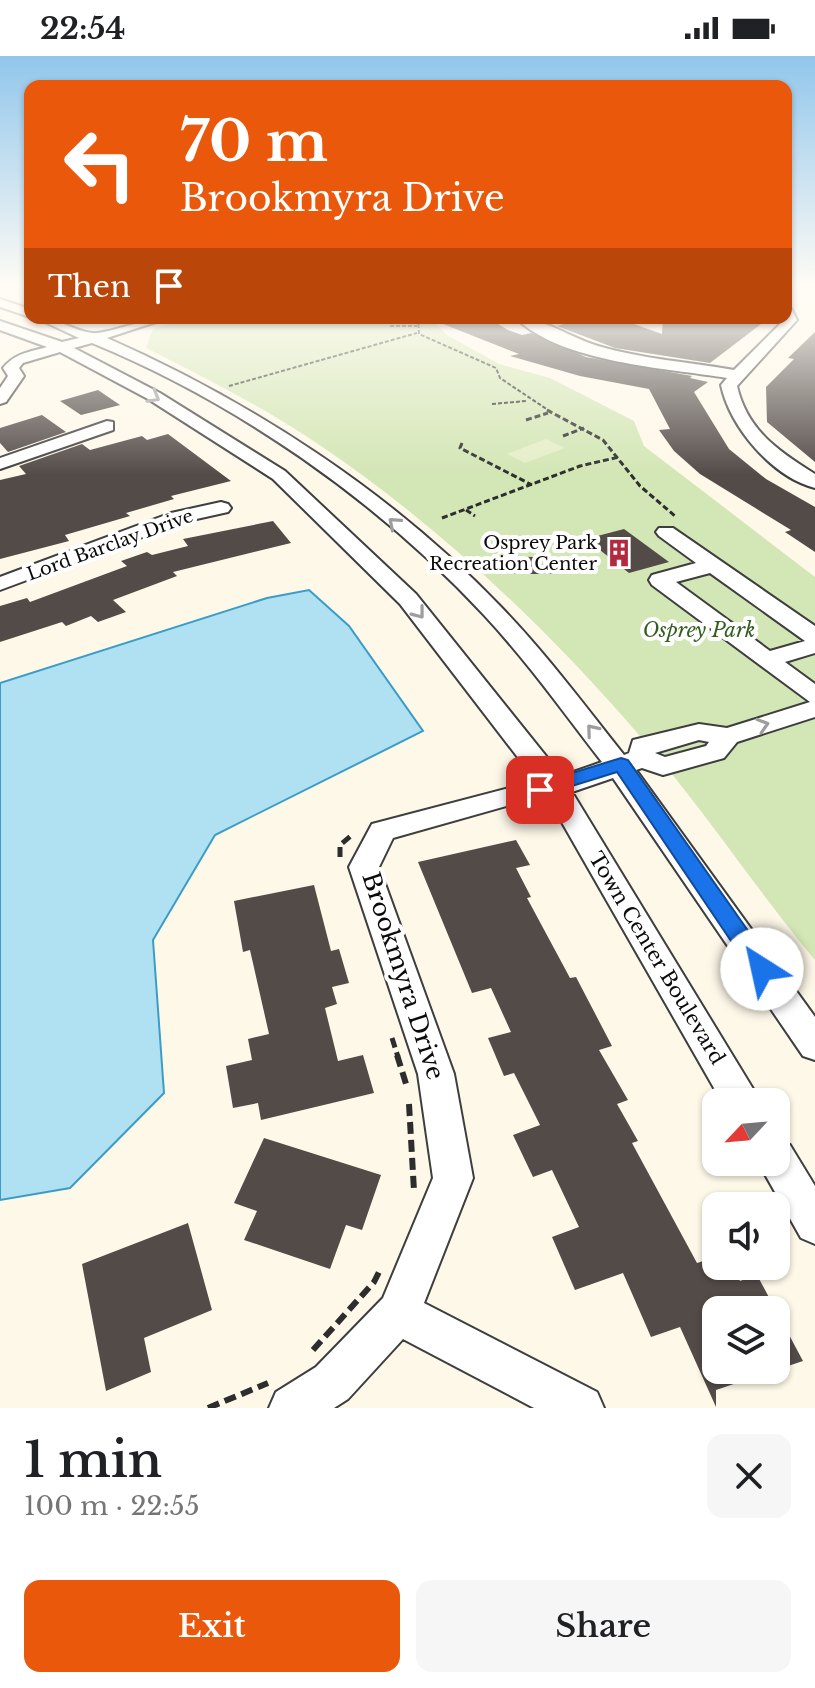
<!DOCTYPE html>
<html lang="en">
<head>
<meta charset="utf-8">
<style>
  :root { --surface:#fff; --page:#f6f6f6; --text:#202124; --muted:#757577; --accent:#ea580c }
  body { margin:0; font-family:"Libre Baskerville",serif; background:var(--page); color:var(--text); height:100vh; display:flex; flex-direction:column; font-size:30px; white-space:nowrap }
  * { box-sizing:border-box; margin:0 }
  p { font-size:26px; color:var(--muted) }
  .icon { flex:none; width:44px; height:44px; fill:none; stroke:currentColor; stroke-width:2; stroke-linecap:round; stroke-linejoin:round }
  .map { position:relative; height:1352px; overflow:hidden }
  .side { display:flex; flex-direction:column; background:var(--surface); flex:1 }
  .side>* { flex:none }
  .hud { position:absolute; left:24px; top:24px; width:768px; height:244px; border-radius:16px; box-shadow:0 2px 6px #0004; background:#ea580c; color:#fff; overflow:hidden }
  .needle { width:52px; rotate:244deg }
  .fabs { position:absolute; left:702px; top:1032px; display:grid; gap:16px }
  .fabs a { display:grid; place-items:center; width:88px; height:88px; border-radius:16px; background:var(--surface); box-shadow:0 2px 6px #0004; font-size:40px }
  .pin { position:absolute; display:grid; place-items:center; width:68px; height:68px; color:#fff; margin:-34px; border-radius:16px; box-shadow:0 4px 12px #0006 }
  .me { position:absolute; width:88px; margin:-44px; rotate:325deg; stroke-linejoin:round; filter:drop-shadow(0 0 6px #0008) }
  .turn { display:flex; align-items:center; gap:28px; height:168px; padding:0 24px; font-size:36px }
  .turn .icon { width:104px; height:104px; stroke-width:2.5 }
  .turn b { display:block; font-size:56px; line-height:68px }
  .then { display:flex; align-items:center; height:76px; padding:0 24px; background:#0003; gap:16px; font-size:30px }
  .round { display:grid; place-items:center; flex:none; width:84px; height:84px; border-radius:16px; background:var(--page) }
  .summary { display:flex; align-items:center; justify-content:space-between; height:136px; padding:0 24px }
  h1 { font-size:48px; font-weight:600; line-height:60px }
  .cta { display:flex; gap:16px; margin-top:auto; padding:16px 24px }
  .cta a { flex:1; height:92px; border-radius:16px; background:var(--accent); color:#fff; font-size:32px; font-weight:600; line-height:92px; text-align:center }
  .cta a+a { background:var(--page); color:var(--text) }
  .status { display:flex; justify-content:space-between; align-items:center; height:56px; padding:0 40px; background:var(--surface); direction:ltr }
  .status svg { height:22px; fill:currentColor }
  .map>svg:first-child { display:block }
  .green { fill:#d3e6b5 }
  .pitch { fill:#e4eec7 }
  .water { fill:#b0e1f3; stroke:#3b9dc6; stroke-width:2 }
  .building { fill:#534b48 }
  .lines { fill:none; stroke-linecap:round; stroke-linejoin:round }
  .minor-casing { stroke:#3e3e3e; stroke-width:4 }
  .path-far3 { stroke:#2d2d2d; stroke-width:2; stroke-dasharray:4 2; stroke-linecap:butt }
  .path-far2 { stroke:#2d2d2d; stroke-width:3; stroke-dasharray:6 3; stroke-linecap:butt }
  .path-far1 { stroke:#2d2d2d; stroke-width:5; stroke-dasharray:10 5; stroke-linecap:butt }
  .path { stroke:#2d2d2d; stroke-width:6; stroke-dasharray:12 6; stroke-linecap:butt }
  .minor { fill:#fff; fill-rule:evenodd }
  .oneway { stroke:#9d9d9d }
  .route { fill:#1a73e8; stroke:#114b97; stroke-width:2 }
  .labels { text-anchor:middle; stroke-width:8; stroke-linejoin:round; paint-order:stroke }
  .far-poi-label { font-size:18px; fill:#0b0b0b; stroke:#fff; text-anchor:end }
  .far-street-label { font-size:18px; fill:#0b0b0b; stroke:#fff }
  .park-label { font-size:20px; font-style:italic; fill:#325e1f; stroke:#fff }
  .street-label { font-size:20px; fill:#0b0b0b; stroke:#fff }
  .near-street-label { font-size:24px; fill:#0b0b0b; stroke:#fff }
</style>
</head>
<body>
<div class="status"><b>22:54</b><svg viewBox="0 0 49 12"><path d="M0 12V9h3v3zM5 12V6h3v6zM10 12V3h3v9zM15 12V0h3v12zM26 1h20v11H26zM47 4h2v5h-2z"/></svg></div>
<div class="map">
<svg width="815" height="1352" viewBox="0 0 815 1352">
  <rect width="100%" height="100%" fill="#fef8e9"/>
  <path class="green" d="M 189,262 L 430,262 L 447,279 L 499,308 L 550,322 L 634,365 L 644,390 L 815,521 L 815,904 C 754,831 702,750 639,679 C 546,571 439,470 321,390 C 265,352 206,322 146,292 L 153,273 Z"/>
  <polygon class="pitch" points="546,383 565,392 525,407 507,398"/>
  <polygon class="water" points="309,534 349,570 423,675 215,779 153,884 164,1037 70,1132 0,1144 0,627 267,542"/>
  <g class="building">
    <polygon points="488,262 508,274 522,279 531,277 586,301 692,320 690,322 708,326 694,336 729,393 766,423 815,451 815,496 785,476 791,474 700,418 674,395 659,374 670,373 649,333 580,320 510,300 519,298 443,268"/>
    <polygon points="584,262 617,262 662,278 663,262 769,262 710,307 615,292 557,270"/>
    <polygon points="815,276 815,406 767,366 766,331 794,303 788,302"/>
    <polygon points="98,334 120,349 81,359 60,345"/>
    <polygon points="42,359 66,376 8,396 0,387 0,372"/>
    <polygon points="168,378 231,425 171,440 174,443 126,457 130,460 65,479 69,485 0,503 0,424 26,418 19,410 82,388 90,394 142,380 147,384"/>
    <polygon points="273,465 291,487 173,516 177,520 113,544 126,556 98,566 91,560 66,570 62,566 0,586 0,550 27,542 30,546 127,510 121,505 147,496 152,499 188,490 183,483"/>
    <polygon points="624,473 669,506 629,517 586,483"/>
    <polygon points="493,500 533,501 554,518 515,518"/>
    <polygon points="516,784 530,809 516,812 531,841 527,842 570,922 576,921 612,990 599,994 628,1044 617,1048 638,1085 632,1087 697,1207 716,1201 716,1210 732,1210 740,1225 757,1219 803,1305 776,1314 776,1254 716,1254 716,1314 766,1314 766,1317 716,1334 716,1351 680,1271 651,1281 623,1217 575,1234 552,1181 579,1171 552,1114 533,1121 513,1079 540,1069 514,1017 504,1020 488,982 511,976 491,932 472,937 418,806"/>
    <polygon points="314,829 331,895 339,893 349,927 332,931 337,948 325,952 338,1005 363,999 374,1037 261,1064 258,1047 233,1052 226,1010 252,1004 248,983 269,978 250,894 243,896 234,845"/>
    <polygon points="264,1082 381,1119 362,1174 346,1169 330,1213 244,1184 257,1155 234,1147"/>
    <polygon points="188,1167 212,1254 144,1282 151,1316 106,1335 82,1208"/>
  </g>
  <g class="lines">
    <defs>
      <g id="minor">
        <polygon points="0,243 30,253 30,261 0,251"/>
        <path d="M 786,251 L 791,252 L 797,264 L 737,330 C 747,374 778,395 815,418 L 815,432 C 772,421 730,371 721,329 L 727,322 C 667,312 561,307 516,262 C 544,262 571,282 598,290 C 642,303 689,306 734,314 L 786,262 Z"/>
        <path d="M 36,262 C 60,262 71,274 92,277 C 105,279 145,262 168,262 L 107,282 C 250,345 391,436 500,550 C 545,596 584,649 624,699 L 629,697 L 633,684 L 699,668 L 727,672 L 810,646 L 652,529 L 649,524 L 652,519 L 696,507 L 659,480 L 656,476 L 659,472 L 673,472 L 815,570 L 815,597 L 785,606 L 815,628 L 815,661 L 737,686 L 724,702 L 663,719 L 642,712 L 636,714 L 815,961 L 815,1004 L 803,1000 L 613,722 L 572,736 L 761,1046 L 722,1046 L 548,742 L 524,745 L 393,782 L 379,811 L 454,1018 L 473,1122 L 424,1247 L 597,1336 L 604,1352 L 534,1352 L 403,1283 L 348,1343 L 334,1352 L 269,1352 L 276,1336 L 316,1311 L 383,1242 L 433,1122 L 418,1018 L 349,811 L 372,768 L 536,725 L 400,548 L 273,423 L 148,343 L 60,296 L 23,307 L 19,312 L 24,320 L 6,346 L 0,348 L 0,332 L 8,320 L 3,312 C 15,297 30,296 47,291 L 0,274 L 0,265 L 62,286 L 79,282 ZM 92,287 C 236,346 378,445 484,559 C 527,605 564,657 602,706 L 562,720 L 416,538 L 285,415 L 160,337 L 74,292 ZM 710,517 L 805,585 L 770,595 L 676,526 ZM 699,684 L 709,686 L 706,690 L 665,701 L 655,697 Z"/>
        <polygon points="107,365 113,366 113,374 0,413 0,402"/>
        <polygon points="221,446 228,448 231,452 228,456 183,466 0,534 0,521 171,457"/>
        <polygon points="776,1084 790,1089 815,1130 815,1188 801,1182 758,1106 776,1106"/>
      </g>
    </defs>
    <use href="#minor" class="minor-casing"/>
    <g class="path-far3">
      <polyline points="418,262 419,278 496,312 500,322 551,356"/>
      <polyline points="390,270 417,270"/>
      <polyline points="229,330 417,277"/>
      <polyline points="492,348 526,345"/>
    </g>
    <g class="path-far2">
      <polyline points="547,354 603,384 640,430 675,460"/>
      <polyline points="526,364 548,357"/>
      <polyline points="563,380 584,372"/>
      <polyline points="462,387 460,392 532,429"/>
      <polyline points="466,454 475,460"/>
      <polyline points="442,462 580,410 619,401"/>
    </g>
    <g class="path-far1">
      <polyline points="340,801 340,789 352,779"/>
      <polyline points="392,982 398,1001"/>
    </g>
    <g class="path">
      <polyline points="397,999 407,1031"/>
      <polyline points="409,1048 414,1135"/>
      <polyline points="313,1294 374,1226 381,1212"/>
      <polyline points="208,1352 268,1327"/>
    </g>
    <use href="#minor" class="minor"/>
  </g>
  <defs><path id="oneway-chevron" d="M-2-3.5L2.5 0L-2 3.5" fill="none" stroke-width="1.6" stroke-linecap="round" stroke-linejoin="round" transform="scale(2)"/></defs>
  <g class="oneway">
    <use href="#oneway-chevron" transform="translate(154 341) rotate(30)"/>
    <use href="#oneway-chevron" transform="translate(394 467) rotate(-139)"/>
    <use href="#oneway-chevron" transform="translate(419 557) rotate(52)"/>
    <use href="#oneway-chevron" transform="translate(763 669) rotate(-17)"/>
    <use href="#oneway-chevron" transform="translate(592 674) rotate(-130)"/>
  </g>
  <linearGradient id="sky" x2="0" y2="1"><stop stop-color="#91c6ec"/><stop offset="0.55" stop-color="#fffcf5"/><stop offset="1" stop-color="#fffcf5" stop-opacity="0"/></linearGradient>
  <rect width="815" height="419" fill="url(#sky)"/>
  <polygon class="route" points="621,702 628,704 770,906 774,913 770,919 754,919 617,716 540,740 530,734 533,729"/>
  <defs>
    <symbol id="building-bare" viewBox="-9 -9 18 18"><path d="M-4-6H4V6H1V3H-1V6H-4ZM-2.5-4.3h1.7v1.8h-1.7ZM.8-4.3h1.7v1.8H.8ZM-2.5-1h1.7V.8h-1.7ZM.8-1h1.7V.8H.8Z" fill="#b32a3e" stroke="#fff" stroke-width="2.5" paint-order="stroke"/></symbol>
  </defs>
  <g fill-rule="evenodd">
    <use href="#building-bare" x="599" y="477" width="40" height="40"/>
  </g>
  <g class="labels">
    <g class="far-poi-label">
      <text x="597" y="493">Osprey Park<tspan x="597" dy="21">Recreation Center</tspan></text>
    </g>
    <g class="far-street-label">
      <text transform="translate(110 489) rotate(-20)" y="6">Lord Barclay Drive</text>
    </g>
    <g class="park-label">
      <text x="699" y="581">Osprey Park</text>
    </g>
    <g class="street-label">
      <text transform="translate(657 902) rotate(59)" y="7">Town Center Boulevard</text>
    </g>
    <g class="near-street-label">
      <text transform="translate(403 920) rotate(72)" y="8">Brookmyra Drive</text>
    </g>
  </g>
</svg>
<div class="fabs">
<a><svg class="needle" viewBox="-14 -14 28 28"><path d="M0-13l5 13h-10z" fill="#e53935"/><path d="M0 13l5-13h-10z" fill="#757577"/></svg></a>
<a><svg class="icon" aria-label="sound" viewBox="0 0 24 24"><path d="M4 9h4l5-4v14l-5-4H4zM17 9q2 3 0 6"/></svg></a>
<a><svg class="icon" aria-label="layers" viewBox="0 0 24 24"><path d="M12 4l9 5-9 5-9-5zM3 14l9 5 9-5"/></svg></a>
</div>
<div class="pin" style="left:540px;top:734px;background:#d93025"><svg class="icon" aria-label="arrive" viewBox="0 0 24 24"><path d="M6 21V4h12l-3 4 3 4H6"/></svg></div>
<svg class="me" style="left:762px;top:913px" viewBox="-20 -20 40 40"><circle r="19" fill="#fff"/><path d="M0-13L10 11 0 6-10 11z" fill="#1a73e8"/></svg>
<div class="hud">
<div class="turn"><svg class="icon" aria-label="left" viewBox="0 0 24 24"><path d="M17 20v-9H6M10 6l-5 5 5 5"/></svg><div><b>70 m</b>Brookmyra Drive</div></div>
<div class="then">Then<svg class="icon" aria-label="arrive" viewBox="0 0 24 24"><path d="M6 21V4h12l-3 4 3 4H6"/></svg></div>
</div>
</div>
<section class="side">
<div class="summary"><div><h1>1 min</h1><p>100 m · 22:55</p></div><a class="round"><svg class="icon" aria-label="close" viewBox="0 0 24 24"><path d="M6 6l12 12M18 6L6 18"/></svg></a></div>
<div class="cta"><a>Exit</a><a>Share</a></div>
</section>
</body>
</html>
